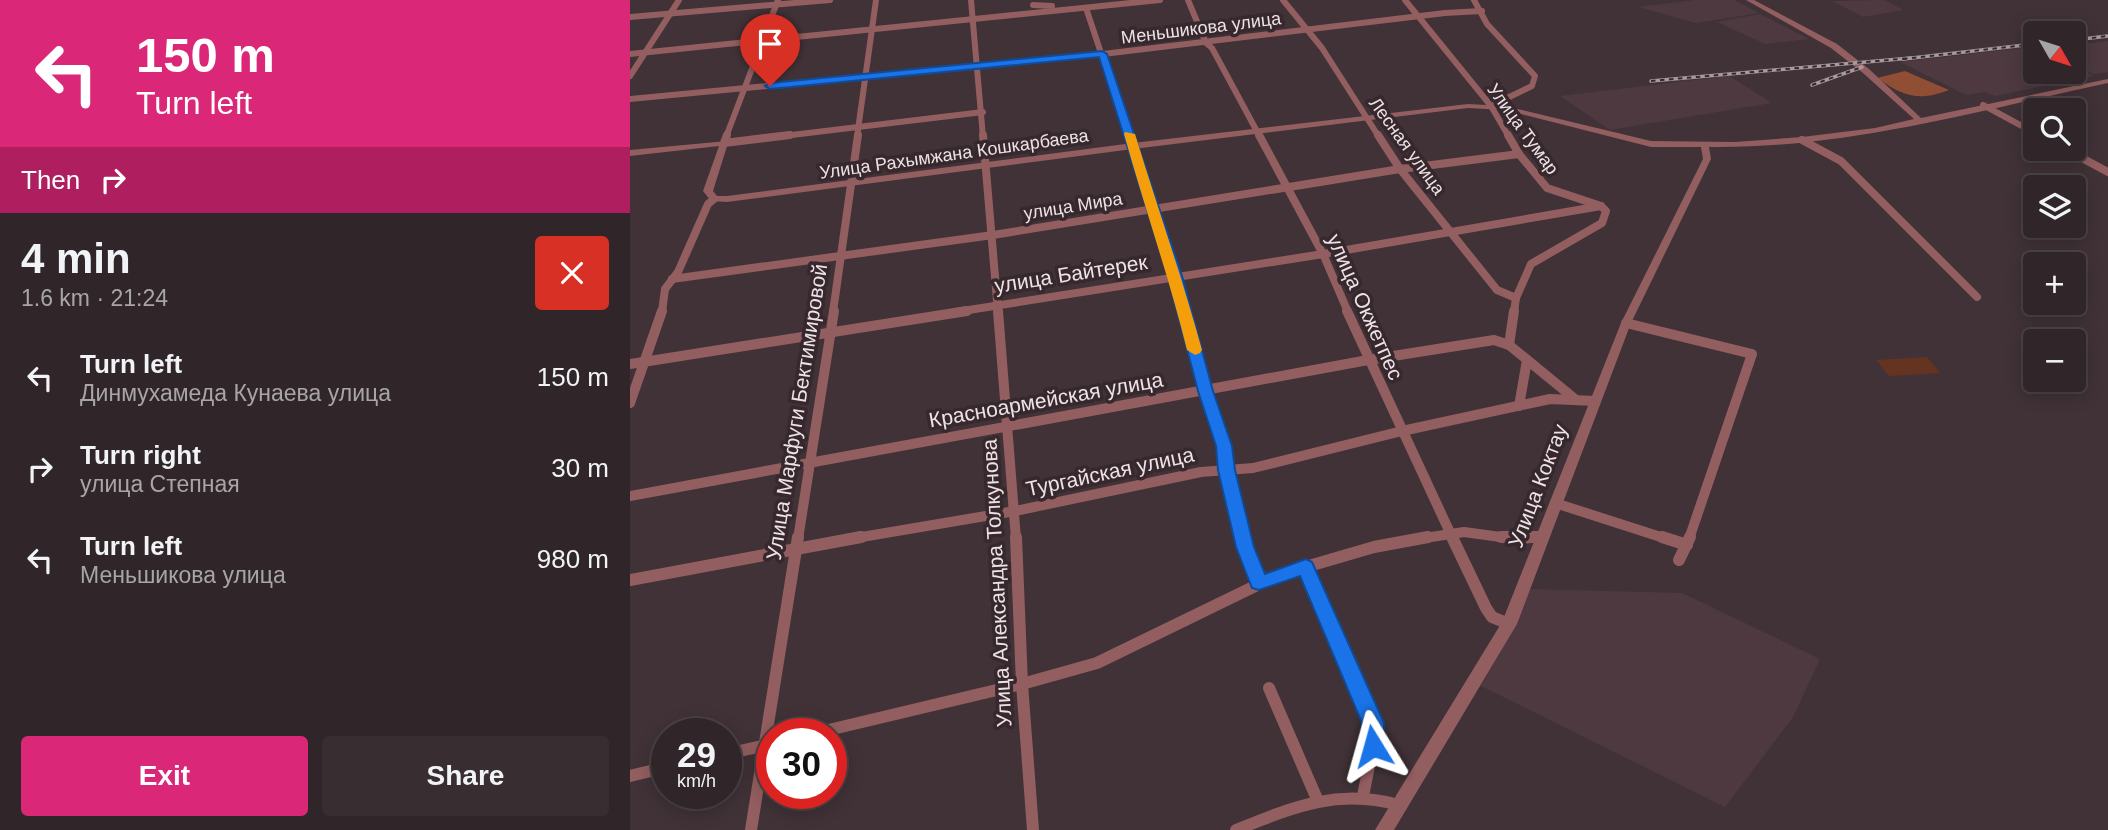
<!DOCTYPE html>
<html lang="en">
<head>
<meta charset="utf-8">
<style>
  :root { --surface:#302629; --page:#382e31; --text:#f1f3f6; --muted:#a8a5a8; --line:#4b4346; --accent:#db2777 }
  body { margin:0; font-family:Helvetica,sans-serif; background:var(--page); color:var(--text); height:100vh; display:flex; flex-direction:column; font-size:26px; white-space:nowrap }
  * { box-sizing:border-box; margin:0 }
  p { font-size:23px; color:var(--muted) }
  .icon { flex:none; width:38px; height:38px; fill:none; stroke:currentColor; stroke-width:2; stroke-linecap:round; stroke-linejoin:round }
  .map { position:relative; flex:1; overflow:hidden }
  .details { display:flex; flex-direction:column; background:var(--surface); width:630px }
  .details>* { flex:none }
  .hud { background:#db2777; color:#fff; overflow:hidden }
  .needle { width:46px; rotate:129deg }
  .buttons { position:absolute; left:1393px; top:21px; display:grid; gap:14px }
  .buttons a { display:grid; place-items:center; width:63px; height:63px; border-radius:7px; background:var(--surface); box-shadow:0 4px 18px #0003,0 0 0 2px var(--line); font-size:35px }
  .speed { position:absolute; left:21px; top:718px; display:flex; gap:14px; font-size:35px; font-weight:700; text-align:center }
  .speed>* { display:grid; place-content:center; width:91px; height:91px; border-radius:50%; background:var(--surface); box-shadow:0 4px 18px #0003,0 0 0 2px var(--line); line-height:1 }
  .speed small { font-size:18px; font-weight:400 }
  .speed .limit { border:10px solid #d22; background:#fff; color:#111 }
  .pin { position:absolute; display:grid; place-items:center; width:60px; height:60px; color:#fff; margin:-72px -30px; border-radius:50% 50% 50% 0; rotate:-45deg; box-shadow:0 0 7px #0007 }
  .pin .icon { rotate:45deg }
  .me { position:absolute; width:77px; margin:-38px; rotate:352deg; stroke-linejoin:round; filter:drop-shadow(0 0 5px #0008) }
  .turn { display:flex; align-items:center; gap:24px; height:147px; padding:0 21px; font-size:32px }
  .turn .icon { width:91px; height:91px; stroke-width:2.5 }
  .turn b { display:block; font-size:49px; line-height:60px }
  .then { display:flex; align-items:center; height:66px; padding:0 21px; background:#0003; gap:14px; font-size:26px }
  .round { display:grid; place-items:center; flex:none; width:74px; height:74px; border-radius:7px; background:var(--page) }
  .summary { display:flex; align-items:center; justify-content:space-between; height:119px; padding:0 21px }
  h1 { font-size:42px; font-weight:600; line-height:52px }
  .button { display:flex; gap:14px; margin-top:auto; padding:14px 21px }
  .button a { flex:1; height:80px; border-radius:7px; background:var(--accent); color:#fff; font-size:28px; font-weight:600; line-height:80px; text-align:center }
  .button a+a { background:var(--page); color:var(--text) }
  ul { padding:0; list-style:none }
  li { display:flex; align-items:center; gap:21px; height:91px; padding:0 21px }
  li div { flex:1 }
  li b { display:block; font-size:26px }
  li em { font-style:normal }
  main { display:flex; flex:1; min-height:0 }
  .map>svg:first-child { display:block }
  .built { fill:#4e3941 }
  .green { fill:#643421 }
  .forest { fill:#904e34 }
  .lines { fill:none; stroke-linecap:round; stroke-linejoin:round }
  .minor-far3 { stroke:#935e5f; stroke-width:6 }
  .minor-far2 { stroke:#935e5f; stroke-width:8 }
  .minor-far1 { stroke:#935e5f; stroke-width:10 }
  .minor { stroke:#935e5f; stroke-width:12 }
  .tertiary { fill:#935e5f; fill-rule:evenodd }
  .rail-casing { stroke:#a79b9f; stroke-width:3.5 }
  .rail { stroke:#36282d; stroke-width:2; stroke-dasharray:4.5; stroke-linecap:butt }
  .route { fill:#1a73e8; stroke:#114b97; stroke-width:2 }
  .slow { fill:#f59e0b }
  .labels { text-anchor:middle; stroke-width:7; stroke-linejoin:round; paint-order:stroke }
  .far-street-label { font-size:18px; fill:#ede3e7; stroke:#36282d }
  .street-label { font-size:21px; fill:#ede3e7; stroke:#36282d }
</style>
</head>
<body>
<main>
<section class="details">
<div class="hud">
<div class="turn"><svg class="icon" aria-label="left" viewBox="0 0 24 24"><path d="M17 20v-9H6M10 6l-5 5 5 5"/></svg><div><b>150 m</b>Turn left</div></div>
<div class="then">Then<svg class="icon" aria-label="right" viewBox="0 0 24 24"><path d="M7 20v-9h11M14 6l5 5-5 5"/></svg></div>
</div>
<div class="summary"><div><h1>4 min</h1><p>1.6 km · 21:24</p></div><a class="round" style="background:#d93025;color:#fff"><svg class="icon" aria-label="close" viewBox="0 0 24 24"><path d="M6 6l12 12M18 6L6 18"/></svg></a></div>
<ul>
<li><svg class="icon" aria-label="left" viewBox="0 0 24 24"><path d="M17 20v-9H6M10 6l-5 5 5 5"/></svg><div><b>Turn left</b><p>Динмухамеда Кунаева улица</p></div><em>150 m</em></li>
<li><svg class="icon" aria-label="right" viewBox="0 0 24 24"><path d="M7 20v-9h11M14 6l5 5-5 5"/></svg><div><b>Turn right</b><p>улица Степная</p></div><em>30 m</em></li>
<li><svg class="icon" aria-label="left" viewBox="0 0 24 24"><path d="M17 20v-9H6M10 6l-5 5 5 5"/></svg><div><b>Turn left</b><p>Меньшикова улица</p></div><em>980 m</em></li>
</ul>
<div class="button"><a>Exit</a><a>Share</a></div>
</section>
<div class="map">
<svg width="1478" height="830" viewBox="0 0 1478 830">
  <rect width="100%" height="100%" fill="#403237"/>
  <g class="built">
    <polygon points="1065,0 1104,0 1129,13 1066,23 1008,7"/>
    <polygon points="1254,0 1274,10 1233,17 1202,1"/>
    <polygon points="1130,14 1179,39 1135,44 1087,22"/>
    <polygon points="1478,41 1478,72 1463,74 1444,65 1444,45"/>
    <polygon points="1402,47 1405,49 1405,72 1444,72 1444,67 1464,76 1365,96 1355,92 1336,95 1270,62"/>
    <polygon points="1099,76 1142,103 980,130 930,96"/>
    <polygon points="899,589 1052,593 1190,659 1163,717 1095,807 851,686 885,626"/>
  </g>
  <polygon class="green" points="1297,357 1310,373 1259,376 1246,360"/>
  <path class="forest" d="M 1275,71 L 1319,90 C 1288,102 1273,96 1247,78 Z"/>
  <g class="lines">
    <g class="minor-far3">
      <polyline points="341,0 353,137"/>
      <polyline points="558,0 576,43 582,48 630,137"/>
      <polyline points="653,0 692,48 749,137"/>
      <polyline points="775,0 861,106 879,137"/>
      <polyline points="844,0 857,24 905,76 902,86 861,106"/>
      <polyline points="403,5 422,6"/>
      <polyline points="456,8 499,137"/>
      <polyline points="0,17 200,0"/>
      <polyline points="0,54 530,0"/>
      <polyline points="0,76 49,0"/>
      <polyline points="0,99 473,54 815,13 852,11"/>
      <polyline points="1353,105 1405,133"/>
      <polyline points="96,137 148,0"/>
      <polyline points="145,137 353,112"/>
      <polyline points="227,137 246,0"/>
    </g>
    <g class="minor-far2">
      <polyline points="97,135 94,143 160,135"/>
      <polyline points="353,135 368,312"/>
      <polyline points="498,135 554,312"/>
      <polyline points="629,135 693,254 718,312"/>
      <polyline points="748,135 770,169 867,290 886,298"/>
      <polyline points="878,135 889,154 917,188 971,206 976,211 972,223 901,264 886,298 884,312"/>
      <polyline points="1172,140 1211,161 1347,297"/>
      <polyline points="1435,149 1478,172"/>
      <polyline points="42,279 363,235 770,169 889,154"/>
      <polyline points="32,312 35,289 48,272 78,204 84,199"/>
      <polyline points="203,312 228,135"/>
      <polyline points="326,312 693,254 971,206"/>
    </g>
    <g class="minor-far1">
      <polyline points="368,311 386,539"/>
      <polyline points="554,311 575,391 594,446 596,470 613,539"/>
      <polyline points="717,311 823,539"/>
      <polyline points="996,323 1122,354 1059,539"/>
      <polyline points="879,345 884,311"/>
      <polyline points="0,364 337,311"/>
      <polyline points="0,403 32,311"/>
      <polyline points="889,406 897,360"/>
      <polyline points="0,496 738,360 864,340 879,345 945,399"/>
      <polyline points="925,503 1037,539"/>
      <polyline points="168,539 204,311"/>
      <polyline points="220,539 385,511 571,472 623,468 772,431 920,399 965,401"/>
      <polyline points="788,539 834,532 885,539"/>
      <polyline points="891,539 911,537"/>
    </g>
    <g class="minor">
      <polyline points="386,537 392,684 403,830"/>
      <polyline points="613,537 629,583"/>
      <polyline points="822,537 856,608 862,617 879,624"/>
      <polyline points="871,537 911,537"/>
      <polyline points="1032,537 1057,545"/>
      <polyline points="1049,560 1060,537"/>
      <polyline points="676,567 743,723 743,746 733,796"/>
      <polyline points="0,580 231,537"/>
      <polyline points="639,688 687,799"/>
      <polyline points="186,733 392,684 467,663 648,575 744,547 798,537"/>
      <polyline points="96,754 141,744"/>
      <polyline points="0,776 37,767"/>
      <polyline points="121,830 168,537"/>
      <path d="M 606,830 C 663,807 707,788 769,805"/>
    </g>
    <path class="tertiary" d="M 1116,0 L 1124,0 L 1207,44 L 1239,69 L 1291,118 L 1478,79 L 1478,83 C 1347,111 1214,149 1079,147 L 1081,159 L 1001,323 L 887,624 L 764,830 L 745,830 L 872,622 L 991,323 L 1073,159 L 1071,147 L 1021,147 L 875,110 L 838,108 L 503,149 L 97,202 L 81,201 L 73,191 L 89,146 L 0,156 L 0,150 L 97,141 L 98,143 L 83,191 L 87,196 L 97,196 L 503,143 L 838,104 L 875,106 L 1021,141 L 1105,142 L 1172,137 L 1245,128 L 1284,119 L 1233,73 L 1201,48 Z"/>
    <defs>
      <g id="rail">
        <polyline points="1444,40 1478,36"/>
        <polyline points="1273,59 1405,44"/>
        <polyline points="1021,81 1281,58"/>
        <polyline points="1182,85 1232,67"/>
      </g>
    </defs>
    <use href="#rail" class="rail-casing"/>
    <use href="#rail" class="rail"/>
  </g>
  <polygon class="route" points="472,51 477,54 552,276 583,391 602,446 605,470 624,547 635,574 676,559 682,562 754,723 754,746 751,753 743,756 735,753 732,746 732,723 670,576 629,590 622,588 620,583 606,547 588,470 586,446 568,391 538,276 469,57 140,89 135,86 140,83"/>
  <path class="slow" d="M 495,132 L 505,134 C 527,206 552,277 572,350 L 570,353 L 565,355 L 557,350 C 539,277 514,206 494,134 Z"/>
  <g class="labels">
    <g class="far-street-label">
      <text transform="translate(571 28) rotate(-7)" y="6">Меньшикова улица</text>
      <text transform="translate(893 129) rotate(54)" y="6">Улица Тумар</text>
      <text transform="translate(777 146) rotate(54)" y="6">Лесная улица</text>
      <text transform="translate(324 154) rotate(-8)" y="6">Улица Рахымжана Кошкарбаева</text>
      <text transform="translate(443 206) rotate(-9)" y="6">улица Мира</text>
    </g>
    <g class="street-label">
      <text transform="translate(441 274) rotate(-9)" y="7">улица Байтерек</text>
      <text transform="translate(735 307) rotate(66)" y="7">улица Окжетпес</text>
      <text transform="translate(416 400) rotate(-10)" y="7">Красноармейская улица</text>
      <text transform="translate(167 412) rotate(-81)" y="7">Улица Марфуги Бектимировой</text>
      <text transform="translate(480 472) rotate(-12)" y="7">Тургайская улица</text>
      <text transform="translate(908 486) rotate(-69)" y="7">Улица Коктау</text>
      <text transform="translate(367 583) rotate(-93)" y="7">Улица Александра Толкунова</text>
    </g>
  </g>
</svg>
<div class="buttons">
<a><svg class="needle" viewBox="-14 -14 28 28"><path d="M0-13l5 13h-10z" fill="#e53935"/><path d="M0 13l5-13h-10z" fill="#a8a5a8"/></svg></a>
<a><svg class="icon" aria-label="search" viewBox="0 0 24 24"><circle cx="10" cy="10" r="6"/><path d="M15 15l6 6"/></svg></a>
<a><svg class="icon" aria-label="layers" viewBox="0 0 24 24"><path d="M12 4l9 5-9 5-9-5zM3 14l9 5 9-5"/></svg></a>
<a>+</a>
<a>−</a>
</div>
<div class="speed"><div>29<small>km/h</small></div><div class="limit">30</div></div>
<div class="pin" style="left:140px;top:86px;background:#d93025"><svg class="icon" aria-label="arrive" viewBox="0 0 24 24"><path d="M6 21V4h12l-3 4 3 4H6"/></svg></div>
<svg class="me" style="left:743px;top:746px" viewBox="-20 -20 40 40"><path d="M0-17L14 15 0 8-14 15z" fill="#1a73e8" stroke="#fff" stroke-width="4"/></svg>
</div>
</main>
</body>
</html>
